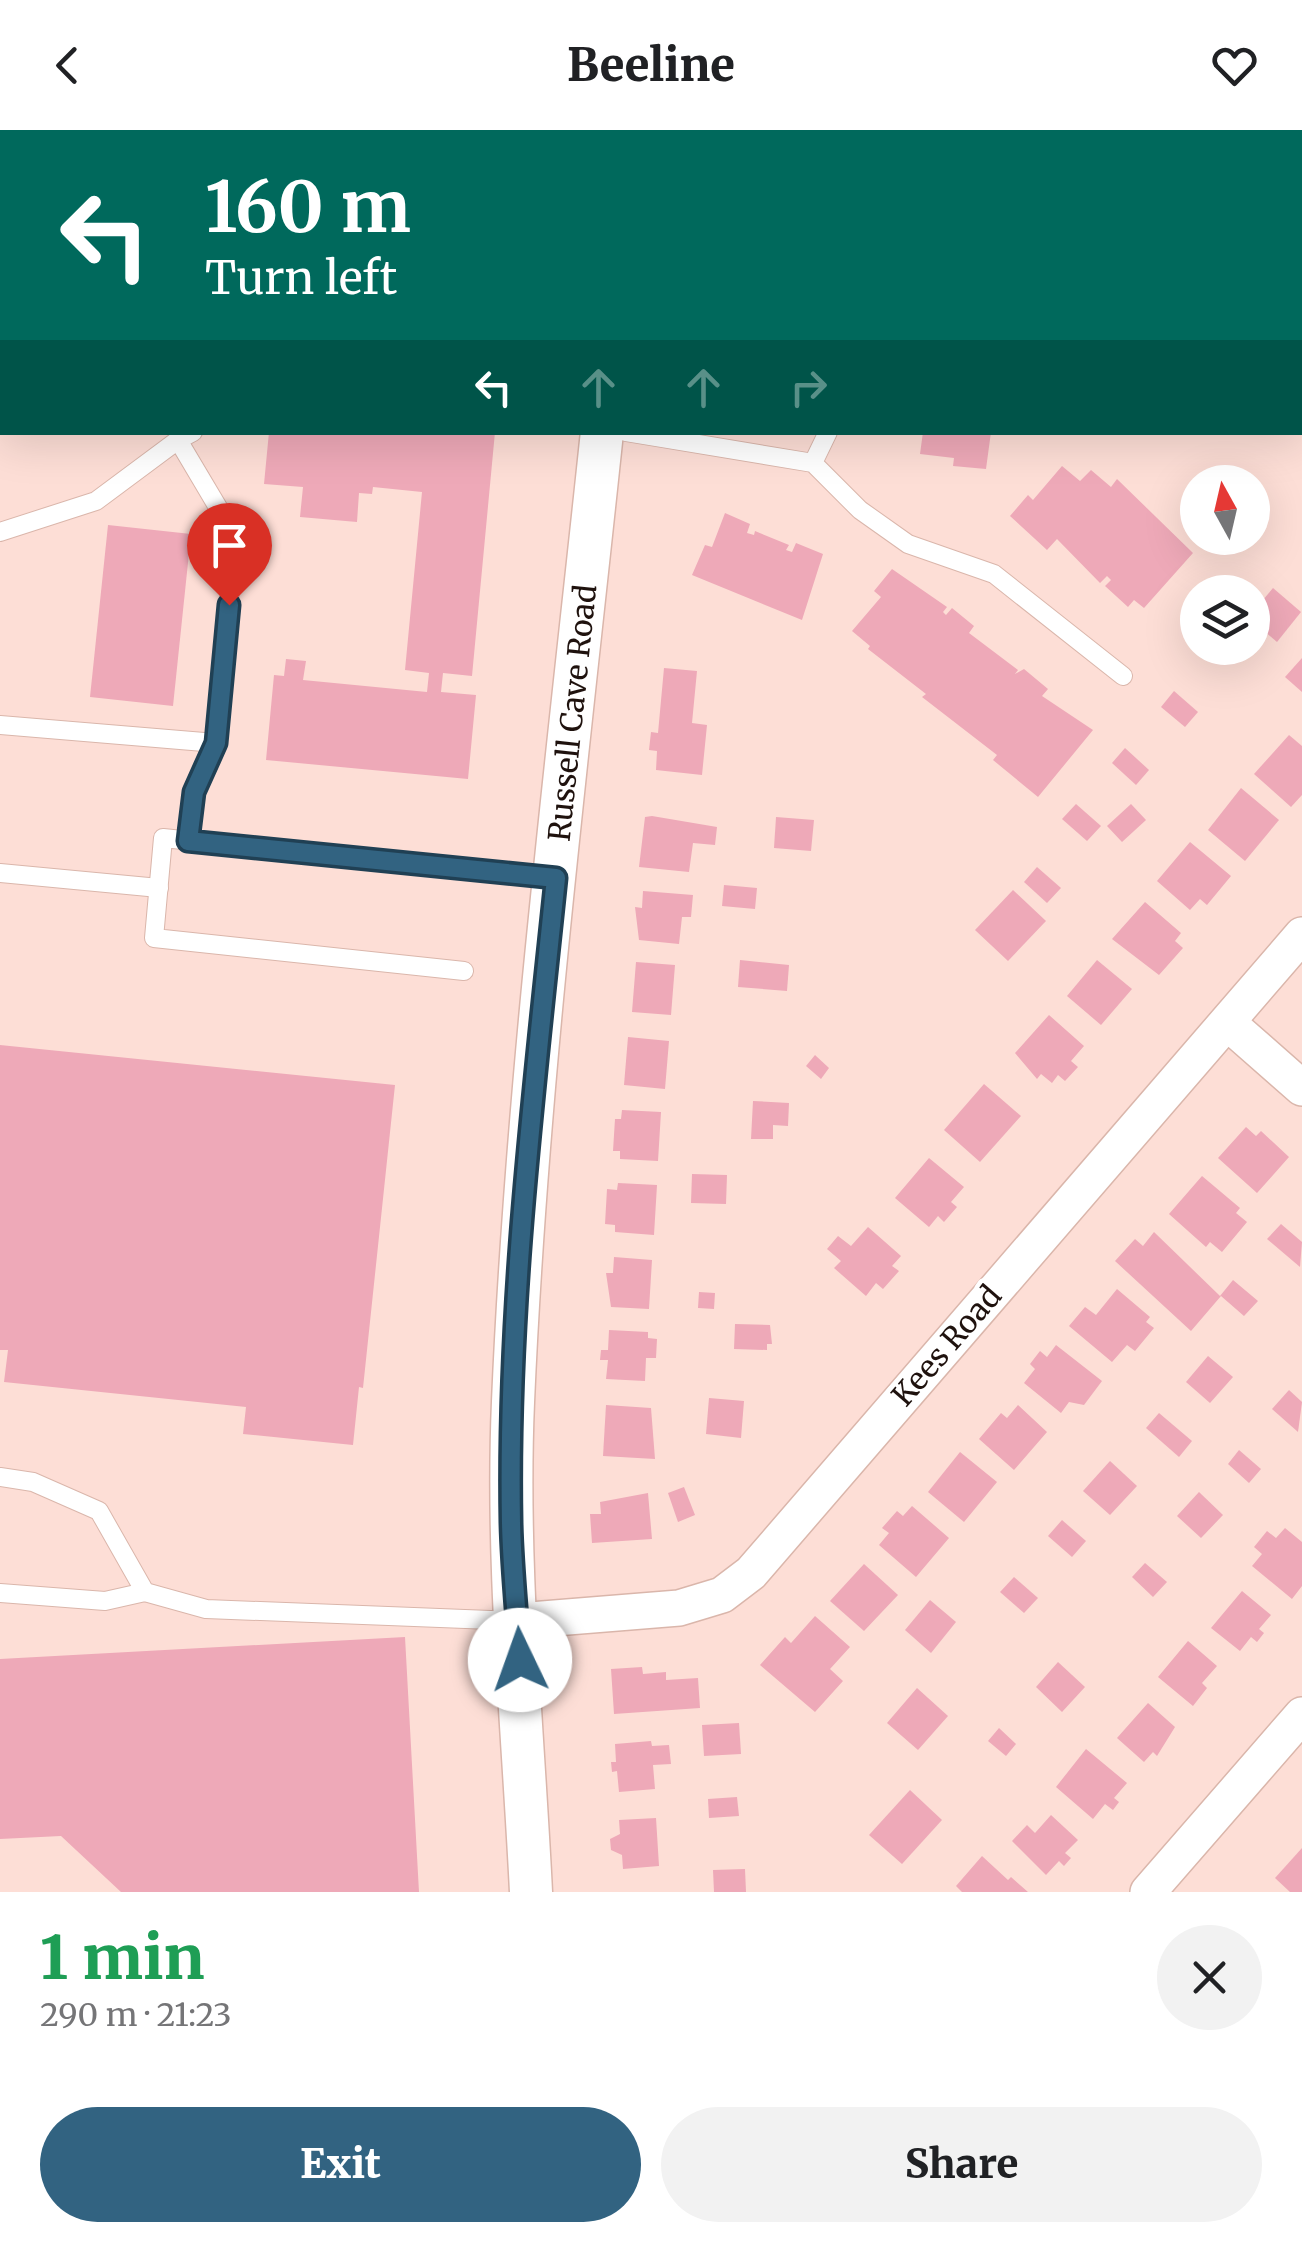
<!DOCTYPE html>
<html lang="en">
<head>
<meta charset="utf-8">
<style>
  :root { --surface:#fff; --page:#f2f2f2; --text:#202124; --muted:#757577; --accent:#326381 }
  body { margin:0; font-family:Merriweather,serif; background:var(--page); color:var(--text); height:100vh; display:flex; flex-direction:column; font-size:38px; white-space:nowrap }
  * { box-sizing:border-box; margin:0 }
  p { font-size:32px; color:var(--muted) }
  .icon { flex:none; width:55px; height:55px; fill:none; stroke:currentColor; stroke-width:2; stroke-linecap:round; stroke-linejoin:round }
  .map { position:relative; height:1762px; overflow:hidden }
  .drawer { display:flex; flex-direction:column; background:var(--surface); flex:1 }
  .drawer>* { flex:none }
  .top-card { position:absolute; left:0px; top:0px; width:1302px; height:305px; box-shadow:0 10px 40px #0002; background:#00695c; color:#fff; overflow:hidden }
  .needle { width:65px; rotate:352deg }
  .fabs { position:absolute; left:1180px; top:335px; display:grid; gap:20px }
  .fabs a { display:grid; place-items:center; width:90px; height:90px; border-radius:50%; background:var(--surface); box-shadow:0 10px 40px #0002; font-size:50px }
  .pin { position:absolute; display:grid; place-items:center; width:85px; height:85px; color:#fff; margin:-102px -42px; border-radius:50% 50% 50% 0; rotate:-45deg; box-shadow:0 0 10px #0007 }
  .pin .icon { rotate:45deg }
  .me { position:absolute; width:110px; margin:-55px; rotate:357deg; stroke-linejoin:round; filter:drop-shadow(0 0 8px #0008) }
  .turn { display:flex; align-items:center; gap:35px; height:210px; padding:0 40px; font-size:45px }
  .turn .icon { width:130px; height:130px; stroke-width:2.5 }
  .turn b { display:block; font-size:70px; line-height:85px }
  .lanes { display:flex; align-items:center; height:95px; padding:0 40px; background:#0003; justify-content:center; gap:50px; direction:ltr }
  .lanes .off { opacity:.35 }
  .round { display:grid; place-items:center; flex:none; width:105px; height:105px; border-radius:52px; background:var(--page) }
  .headline { display:flex; align-items:center; justify-content:space-between; height:170px; padding:0 40px }
  h1 { font-size:60px; font-weight:800; line-height:75px; color:#1e9e55 }
  .cta { display:flex; gap:20px; margin-top:auto; padding:20px 40px }
  .cta a { flex:1; height:115px; border-radius:60px; background:var(--accent); color:#fff; font-size:40px; font-weight:800; line-height:115px; text-align:center }
  .cta a+a { background:var(--page); color:var(--text) }
  header { display:flex; justify-content:space-between; align-items:center; height:130px; padding:0 40px; background:var(--surface); font-size:45px; font-weight:800 }
  .map>svg:first-child { display:block }
  .building { fill:#eea9b8 }
  .lines { fill:none; stroke-linecap:round; stroke-linejoin:round }
  .service-casing { stroke:#dab6ab; stroke-width:20 }
  .minor-casing { stroke:#dab6ab; stroke-width:38 }
  .tertiary-casing { stroke:#dab6ab; stroke-width:45 }
  .service { stroke:#fff; stroke-width:18 }
  .minor { stroke:#fff; stroke-width:35 }
  .tertiary { stroke:#fff; stroke-width:42 }
  .rail-casing { stroke:#503f3a; stroke-width:11 }
  .rail { stroke:#fff; stroke-width:8; stroke-dasharray:22; stroke-linecap:butt }
  .route-casing { stroke:#204054; stroke-width:25 }
  .route { stroke:#326381; stroke-width:18 }
  .labels { text-anchor:middle; stroke-width:9; stroke-linejoin:round; paint-order:stroke }
  .street-label { font-size:30px; fill:#1f120e; stroke:#fff }
</style>
</head>
<body>
<header><svg class="icon" aria-label="back" viewBox="0 0 24 24"><path d="M15 5l-7 7 7 7"/></svg>Beeline<svg class="icon" aria-label="heart" viewBox="0 0 24 24"><path d="M12 20l-8-8c-3-5 5-10 8-4 3-6 11-1 8 4z"/></svg></header>
<div class="map">
<svg width="1302" height="1762" viewBox="0 0 1302 1762">
  <rect width="100%" height="100%" fill="#fdded6"/>
  <g class="building">
    <polygon points="269,302 495,302 472,546 443,543 441,562 476,565 468,649 266,630 274,545 284,546 286,529 306,531 303,550 427,562 429,543 405,540 422,362 373,357 372,364 359,363 357,392 300,387 303,357 264,354"/>
    <polygon points="923,302 991,302 986,339 953,336 954,328 920,324"/>
    <polygon points="1062,336 1080,351 1091,340 1111,357 1117,349 1193,423 1144,478 1134,470 1128,477 1105,456 1111,450 1107,446 1100,453 1057,409 1047,420 1010,386 1028,365 1033,370"/>
    <polygon points="725,383 750,394 747,403 754,405 755,401 789,415 786,420 792,422 796,413 823,424 802,490 692,445 705,415 712,417"/>
    <polygon points="108,395 191,404 173,576 90,567"/>
    <polygon points="892,439 947,477 943,482 946,485 952,478 974,496 969,503 1018,540 1015,544 1024,539 1048,559 1042,566 1093,600 1038,667 993,630 997,625 922,567 926,564 868,519 870,516 852,501 881,467 874,461"/>
    <polygon points="1273,458 1301,482 1277,512 1252,491 1252,483"/>
    <polygon points="1302,528 1302,562 1285,547"/>
    <polygon points="664,538 697,541 692,593 707,595 702,645 656,640 657,621 649,620 651,602 658,603"/>
    <polygon points="1174,561 1198,582 1185,597 1161,577"/>
    <polygon points="1289,605 1302,616 1302,665 1291,677 1254,644"/>
    <polygon points="1125,618 1149,640 1136,655 1112,633"/>
    <polygon points="1241,658 1279,690 1245,731 1208,700"/>
    <polygon points="1076,674 1101,696 1087,711 1062,689"/>
    <polygon points="1131,674 1146,690 1122,712 1107,696"/>
    <polygon points="652,686 717,697 715,715 693,713 689,742 639,737 645,687"/>
    <polygon points="776,687 814,690 811,721 774,718"/>
    <polygon points="1190,712 1231,746 1207,775 1200,769 1190,780 1157,751"/>
    <polygon points="1037,737 1061,758 1047,773 1024,752"/>
    <polygon points="724,755 757,758 755,779 722,776"/>
    <polygon points="1013,760 1046,791 1008,831 975,800"/>
    <polygon points="643,761 693,765 691,787 682,787 679,814 639,810 635,777 642,778"/>
    <polygon points="1145,772 1181,803 1175,811 1183,818 1159,845 1112,809"/>
    <polygon points="740,830 789,835 787,861 738,857"/>
    <polygon points="1097,830 1132,859 1101,895 1067,866"/>
    <polygon points="636,832 675,835 671,885 632,882"/>
    <polygon points="1049,885 1084,916 1071,931 1078,937 1065,951 1058,945 1052,953 1041,944 1037,949 1015,923"/>
    <polygon points="628,907 669,911 665,959 624,955"/>
    <polygon points="0,915 395,955 363,1258 359,1257 353,1315 243,1304 246,1277 4,1252 8,1220 0,1220"/>
    <polygon points="815,925 829,938 821,949 806,936"/>
    <polygon points="984,954 1021,986 980,1032 944,1000"/>
    <polygon points="753,971 789,973 788,996 773,995 773,1009 751,1009"/>
    <polygon points="622,980 661,982 658,1031 620,1029 620,1021 613,1021 615,989 621,989"/>
    <polygon points="1246,997 1256,1006 1261,1001 1289,1027 1257,1063 1218,1028"/>
    <polygon points="929,1028 964,1057 951,1072 957,1077 944,1092 938,1086 929,1097 895,1068"/>
    <polygon points="692,1044 727,1045 726,1074 691,1073"/>
    <polygon points="1202,1046 1240,1078 1236,1083 1247,1092 1222,1122 1210,1112 1206,1117 1169,1084"/>
    <polygon points="618,1053 657,1055 654,1105 615,1102 615,1095 605,1094 607,1059 617,1060"/>
    <polygon points="1281,1094 1302,1112 1300,1137 1267,1109"/>
    <polygon points="868,1097 901,1126 892,1136 899,1141 883,1159 876,1153 866,1166 834,1138 841,1131 827,1119 838,1106 851,1116"/>
    <polygon points="1154,1102 1220,1166 1233,1150 1258,1171 1244,1186 1221,1166 1191,1201 1115,1131 1135,1109 1143,1116"/>
    <polygon points="614,1127 652,1130 649,1179 611,1177 606,1143 613,1143"/>
    <polygon points="1117,1159 1150,1187 1146,1192 1154,1198 1135,1221 1127,1215 1112,1232 1069,1196 1085,1177 1096,1185"/>
    <polygon points="699,1162 715,1163 714,1179 698,1178"/>
    <polygon points="735,1194 770,1195 772,1214 767,1214 767,1220 734,1219"/>
    <polygon points="609,1200 648,1202 648,1208 657,1209 656,1228 646,1228 645,1251 606,1249 608,1230 600,1230 601,1220 608,1220"/>
    <polygon points="1056,1215 1102,1251 1084,1275 1069,1272 1061,1283 1024,1253 1035,1239 1030,1234 1040,1221 1047,1227"/>
    <polygon points="1208,1226 1233,1247 1210,1273 1186,1252"/>
    <polygon points="1289,1260 1302,1272 1298,1302 1272,1279"/>
    <polygon points="709,1268 744,1271 741,1308 706,1304"/>
    <polygon points="606,1275 651,1278 655,1329 603,1326"/>
    <polygon points="1018,1275 1047,1302 1014,1340 979,1309 1001,1283 1007,1288"/>
    <polygon points="1159,1283 1192,1311 1179,1327 1146,1298"/>
    <polygon points="1239,1320 1261,1339 1249,1353 1228,1334"/>
    <polygon points="960,1322 997,1352 964,1392 928,1362"/>
    <polygon points="1110,1331 1137,1356 1110,1385 1083,1361"/>
    <polygon points="684,1357 695,1385 678,1392 668,1363"/>
    <polygon points="1199,1362 1223,1385 1201,1408 1177,1386"/>
    <polygon points="648,1363 652,1409 592,1413 590,1384 601,1384 600,1372"/>
    <polygon points="912,1376 949,1408 916,1447 879,1415 889,1403 882,1398 897,1381 903,1386"/>
    <polygon points="1062,1390 1086,1411 1072,1427 1048,1406"/>
    <polygon points="1285,1398 1302,1412 1302,1456 1292,1469 1252,1436 1262,1424 1254,1417 1267,1401 1276,1408"/>
    <polygon points="1145,1433 1167,1452 1153,1467 1132,1447"/>
    <polygon points="864,1434 898,1465 864,1501 830,1471"/>
    <polygon points="1014,1447 1038,1468 1024,1483 1000,1462"/>
    <polygon points="1242,1461 1271,1485 1259,1499 1264,1503 1257,1512 1251,1507 1240,1521 1211,1498"/>
    <polygon points="930,1470 956,1492 931,1523 905,1500"/>
    <polygon points="815,1486 850,1517 830,1539 843,1551 815,1582 760,1535 785,1507 791,1513"/>
    <polygon points="405,1507 419,1762 121,1762 61,1706 0,1709 0,1529"/>
    <polygon points="1188,1511 1217,1536 1202,1553 1207,1558 1193,1576 1158,1547"/>
    <polygon points="1058,1532 1085,1557 1062,1582 1036,1557"/>
    <polygon points="642,1537 643,1544 666,1542 666,1550 698,1548 700,1578 614,1584 611,1539"/>
    <polygon points="917,1558 948,1586 918,1620 887,1593"/>
    <polygon points="1148,1573 1175,1597 1157,1626 1153,1622 1144,1632 1117,1608"/>
    <polygon points="739,1593 741,1624 704,1626 702,1595"/>
    <polygon points="999,1598 1016,1614 1006,1626 988,1611"/>
    <polygon points="651,1611 652,1616 669,1615 671,1634 653,1635 655,1659 619,1662 617,1641 612,1642 611,1632 616,1632 615,1614"/>
    <polygon points="1086,1619 1127,1653 1114,1668 1119,1672 1113,1680 1105,1674 1093,1689 1056,1657"/>
    <polygon points="910,1660 942,1690 902,1734 869,1705"/>
    <polygon points="737,1667 739,1686 709,1688 708,1669"/>
    <polygon points="1051,1685 1078,1710 1065,1723 1071,1728 1064,1736 1059,1731 1046,1745 1012,1711 1027,1695 1035,1703"/>
    <polygon points="656,1688 659,1736 623,1739 622,1725 611,1720 610,1709 620,1704 619,1690"/>
    <polygon points="1302,1718 1302,1762 1290,1762 1275,1748"/>
    <polygon points="982,1726 1008,1750 1011,1747 1028,1762 962,1762 956,1756"/>
    <polygon points="745,1739 746,1762 714,1762 713,1740"/>
  </g>
  <g class="lines">
    <defs>
      <g id="service">
        <polyline points="866,0 867,2"/>
        <polyline points="626,302 813,333 860,380 908,414 994,444 1123,546"/>
        <polyline points="813,333 828,302"/>
        <polyline points="0,402 96,371 178,310"/>
        <polyline points="0,595 216,613"/>
        <polyline points="188,711 194,662 216,613 235,406 178,310 193,302"/>
        <polyline points="0,743 159,758"/>
        <polyline points="464,841 154,808 163,708 555,748"/>
        <polyline points="0,1347 33,1352 99,1381 145,1462 206,1479 517,1491"/>
        <polyline points="0,1463 105,1471 145,1462"/>
      </g>
      <g id="minor">
        <polyline points="779,2 785,0"/>
        <polyline points="1228,893 1302,958"/>
        <polyline points="518,1491 679,1478 722,1465 751,1443 1302,805"/>
        <polyline points="1148,1762 1302,1585"/>
      </g>
      <g id="tertiary">
        <polyline points="637,2 638,0"/>
        <path d="M 531,1762 C 523,1599 506,1435 513,1272 C 527,948 568,625 602,302"/>
      </g>
    </defs>
    <use href="#service" class="service-casing"/>
    <use href="#minor" class="minor-casing"/>
    <use href="#tertiary" class="tertiary-casing"/>
    <use href="#service" class="service"/>
    <use href="#minor" class="minor"/>
    <use href="#tertiary" class="tertiary"/>
    <defs>
      <g id="rail">
        <polyline points="599,2 605,0"/>
        <polyline points="0,278 2,277"/>
      </g>
    </defs>
    <use href="#rail" class="rail-casing"/>
    <use href="#rail" class="rail"/>
  </g>
  <g class="lines">
    <defs>
      <path id="route" d="M 229,475 L 216,613 L 194,662 L 188,711 L 556,748 C 534,961 507,1178 511,1393 C 512,1438 517,1484 520,1530"/>
    </defs>
    <use href="#route" class="route-casing"/>
    <use href="#route" class="route"/>
  </g>
  <g class="labels">
    <g class="street-label">
      <text transform="translate(573 583) rotate(-84)" y="10">Russell Cave Road</text>
      <text transform="translate(947 1216) rotate(-49)" y="10">Kees Road</text>
    </g>
  </g>
</svg>
<div class="fabs">
<a><svg class="needle" viewBox="-14 -14 28 28"><path d="M0-13l5 13h-10z" fill="#e53935"/><path d="M0 13l5-13h-10z" fill="#757577"/></svg></a>
<a><svg class="icon" aria-label="layers" viewBox="0 0 24 24"><path d="M12 4l9 5-9 5-9-5zM3 14l9 5 9-5"/></svg></a>
</div>
<div class="pin" style="left:229px;top:475px;background:#d93025"><svg class="icon" aria-label="arrive" viewBox="0 0 24 24"><path d="M6 21V4h12l-3 4 3 4H6"/></svg></div>
<svg class="me" style="left:520px;top:1530px" viewBox="-20 -20 40 40"><circle r="19" fill="#fff"/><path d="M0-13L10 11 0 6-10 11z" fill="#326381"/></svg>
<div class="top-card">
<div class="turn"><svg class="icon" aria-label="left" viewBox="0 0 24 24"><path d="M17 20v-9H6M10 6l-5 5 5 5"/></svg><div><b>160 m</b>Turn left</div></div>
<div class="lanes"><svg class="icon" aria-label="left" viewBox="0 0 24 24"><path d="M17 20v-9H6M10 6l-5 5 5 5"/></svg><svg class="icon off" aria-label="ahead" viewBox="0 0 24 24"><path d="M12 20V5M6 11l6-6 6 6"/></svg><svg class="icon off" aria-label="ahead" viewBox="0 0 24 24"><path d="M12 20V5M6 11l6-6 6 6"/></svg><svg class="icon off" aria-label="right" viewBox="0 0 24 24"><path d="M7 20v-9h11M14 6l5 5-5 5"/></svg></div>
</div>
</div>
<section class="drawer">
<div class="headline"><div><h1>1 min</h1><p>290 m · 21:23</p></div><a class="round"><svg class="icon" aria-label="close" viewBox="0 0 24 24"><path d="M6 6l12 12M18 6L6 18"/></svg></a></div>
<div class="cta"><a>Exit</a><a>Share</a></div>
</section>
</body>
</html>
